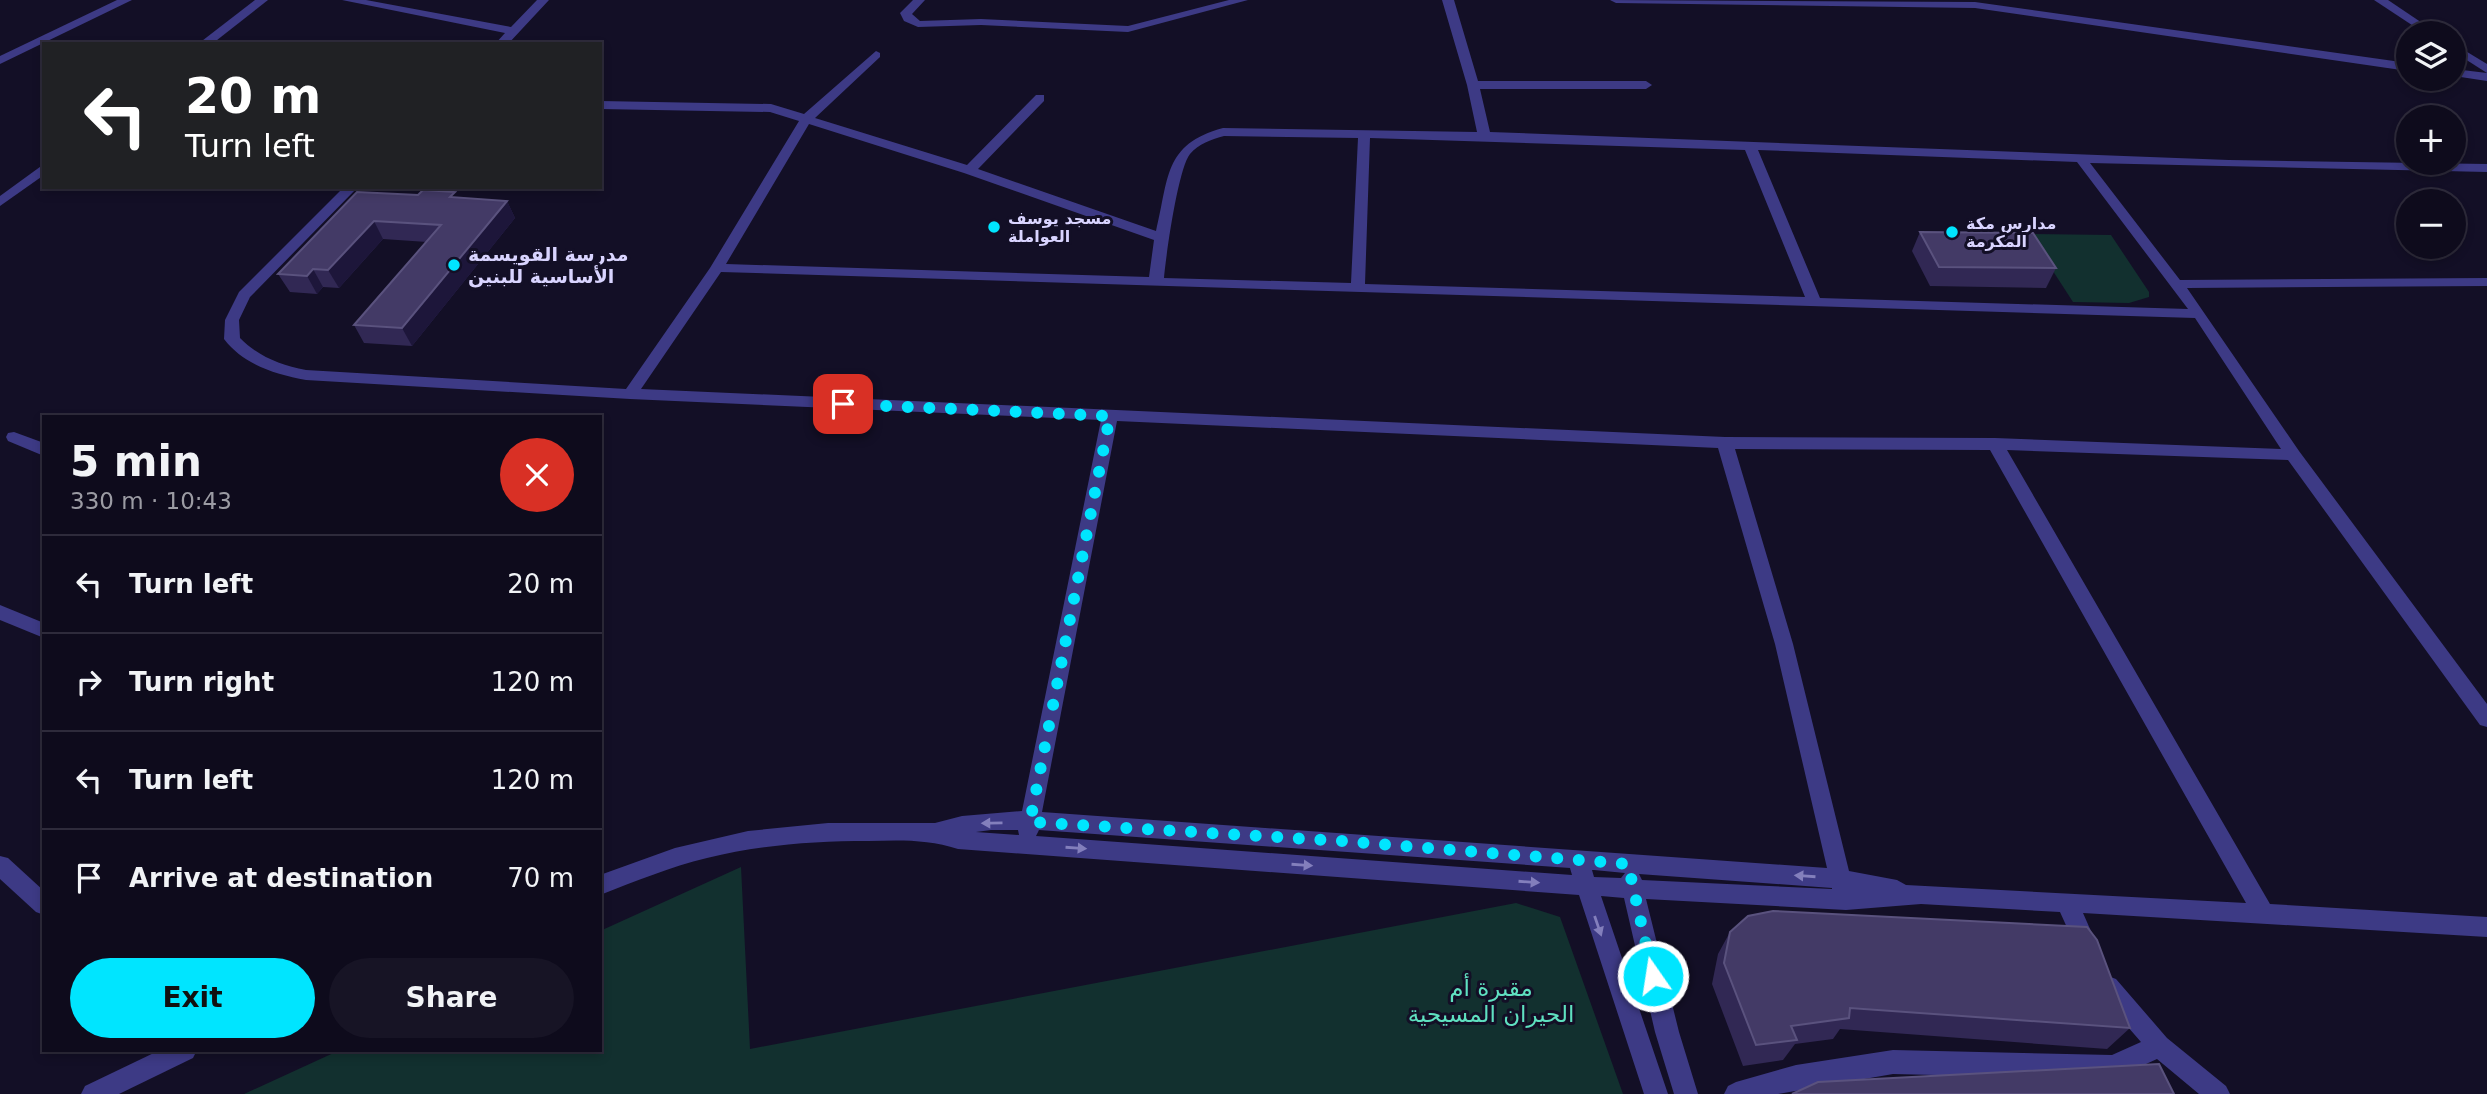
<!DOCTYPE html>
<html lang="en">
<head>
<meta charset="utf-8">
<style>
  :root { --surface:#0e0b1c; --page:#171425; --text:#f1f3f6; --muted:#9b9ba3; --line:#2e2b3b; --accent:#00e5ff }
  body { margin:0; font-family:"DejaVu Sans","Noto Naskh Arabic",sans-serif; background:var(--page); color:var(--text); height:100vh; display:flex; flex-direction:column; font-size:26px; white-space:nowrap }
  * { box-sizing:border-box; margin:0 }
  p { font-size:23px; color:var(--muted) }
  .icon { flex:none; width:38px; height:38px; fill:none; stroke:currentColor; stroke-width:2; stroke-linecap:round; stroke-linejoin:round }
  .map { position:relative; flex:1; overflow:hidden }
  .details { position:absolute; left:42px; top:415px; width:560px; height:637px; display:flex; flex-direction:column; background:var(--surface); border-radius:0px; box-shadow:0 4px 10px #0003,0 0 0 2px var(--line) }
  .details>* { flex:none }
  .banner { position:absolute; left:42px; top:42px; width:560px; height:147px; border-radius:0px; box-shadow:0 4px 10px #0003,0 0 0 2px var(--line); background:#202124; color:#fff; overflow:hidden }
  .tools { position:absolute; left:2396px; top:21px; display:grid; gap:14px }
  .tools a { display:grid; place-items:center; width:70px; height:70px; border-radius:50%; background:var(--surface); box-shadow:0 4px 10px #0003,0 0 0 2px var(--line); font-size:35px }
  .pin { position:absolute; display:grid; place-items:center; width:60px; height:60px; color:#fff; margin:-30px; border-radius:14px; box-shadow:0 4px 10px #0006 }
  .me { position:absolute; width:77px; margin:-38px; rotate:347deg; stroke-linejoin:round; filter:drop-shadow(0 0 5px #0008) }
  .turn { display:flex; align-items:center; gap:24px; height:147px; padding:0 28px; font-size:32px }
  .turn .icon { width:91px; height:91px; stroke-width:2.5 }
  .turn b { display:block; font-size:49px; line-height:60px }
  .round { display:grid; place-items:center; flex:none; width:74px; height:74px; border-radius:37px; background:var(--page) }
  .summary { display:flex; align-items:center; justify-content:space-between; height:119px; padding:0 28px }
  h1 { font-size:42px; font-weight:600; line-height:52px }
  .button { display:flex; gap:14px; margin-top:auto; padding:14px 28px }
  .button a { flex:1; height:80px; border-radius:42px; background:var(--accent); color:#111; font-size:28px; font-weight:600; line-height:80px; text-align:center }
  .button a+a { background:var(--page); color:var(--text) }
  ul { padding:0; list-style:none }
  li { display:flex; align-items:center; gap:21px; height:98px; padding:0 28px; border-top:2px solid var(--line) }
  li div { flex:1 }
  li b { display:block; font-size:26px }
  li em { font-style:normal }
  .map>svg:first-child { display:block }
  .green { fill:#12302f }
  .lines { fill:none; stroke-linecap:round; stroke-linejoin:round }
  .minor { fill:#3d3a85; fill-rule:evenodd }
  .wall { fill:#312854 }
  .shaded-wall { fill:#1d163a }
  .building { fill:#433a66; stroke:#5a527e; stroke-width:2 }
  .oneway { fill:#837fbc }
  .route { stroke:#00e5ff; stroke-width:12; stroke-dasharray:0 21.6 }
  .poi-dot { fill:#00e5ff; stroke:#130f26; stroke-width:2.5 }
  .labels { text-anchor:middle; stroke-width:6; stroke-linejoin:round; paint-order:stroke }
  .far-poi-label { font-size:16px; font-weight:bold; fill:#d9d4ff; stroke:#130f26; text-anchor:start }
  .poi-label { font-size:19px; font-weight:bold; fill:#d9d4ff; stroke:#130f26; text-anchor:start }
  .near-park-label { font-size:23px; fill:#5fe0c0; stroke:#130f26 }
</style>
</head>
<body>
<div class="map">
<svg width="2487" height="1094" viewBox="0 0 2487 1094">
  <rect width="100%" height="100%" fill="#130f26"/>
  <g class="green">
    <polygon points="2029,234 2111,235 2149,292 2149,297 2129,303 2073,302"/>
    <polygon points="741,867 750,1049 1516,903 1560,917 1623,1094 244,1094 340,1050 600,1050 600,931"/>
  </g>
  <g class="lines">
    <g class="minor">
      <polygon points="117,0 132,0 0,64 0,56"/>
      <polygon points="255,0 268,0 212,44 198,44"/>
      <polygon points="342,0 366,0 511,27 537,0 549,0 508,44 495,44 505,33"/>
      <polygon points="913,0 925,0 912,14 920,21 981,19 1128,26 1229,0 1248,0 1128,32 981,25 918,27 904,21 900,13"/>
      <path d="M 1442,0 L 1454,0 L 1478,81 L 1646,81 L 1652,85 L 1646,89 L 1480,89 L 1490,132 L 2229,160 L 2487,164 L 2487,172 L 2090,163 L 2180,280 L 2487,278 L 2487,286 L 2187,288 L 2299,451 L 2487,704 L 2487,727 L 2480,725 L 2288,460 L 2007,450 L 2270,904 L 2487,917 L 2487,937 L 2083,913 L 2098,947 L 2095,954 L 2087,957 L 2079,954 L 2060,912 L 1921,904 L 1846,910 L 1646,899 L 1679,1032 L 1698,1094 L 1674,1094 L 1655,1032 L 1624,898 L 1601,896 L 1668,1094 L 1644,1094 L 1579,895 L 958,849 C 928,839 899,840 868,841 C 814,841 760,845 707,858 C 670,867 636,881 600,895 L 600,875 L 675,848 L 748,831 L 828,823 L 935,823 L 962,816 L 1022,811 L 1101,420 L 630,399 L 306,380 C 275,374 244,365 224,339 L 225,320 L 239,292 L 344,187 L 358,187 L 250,297 L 239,320 L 240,338 C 259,357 280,365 306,370 L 626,389 L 710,268 L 799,121 L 770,112 L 600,109 L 600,101 L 771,104 L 804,114 L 876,51 L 880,53 L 880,57 L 815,118 L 967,165 L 1036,95 L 1044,95 L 1044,101 L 978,169 L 1156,231 C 1169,179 1163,144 1223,128 L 1477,132 L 1467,85 ZM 809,124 L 964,173 L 1154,240 L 1149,277 L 726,264 ZM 1224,136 L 1358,138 L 1351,283 L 1164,278 C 1166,255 1178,169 1190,154 C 1198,144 1212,139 1224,136 ZM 1370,138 L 1745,150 L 1805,297 L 1365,284 ZM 1758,150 L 2077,162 L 2188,309 L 1820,298 ZM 721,272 L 2195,318 L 2281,449 L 1995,438 L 1725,437 L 641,389 ZM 1117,421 L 1718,448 L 1775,644 L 1827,868 L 1042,812 ZM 1735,449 L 1990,450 L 2246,903 L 1906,885 L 1897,880 L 1849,871 L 1793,644 ZM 991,830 L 1018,830 L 1019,835 L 976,832 ZM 1039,830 L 1570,868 L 1572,875 L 1036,836 ZM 1592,870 L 1594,870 L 1625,873 L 1621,878 L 1594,877 ZM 1639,874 L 1832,888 L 1832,889 L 1642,880 Z"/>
      <polygon points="1610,0 1975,2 2408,63 2408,71 1975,8 1616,3"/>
      <polygon points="2374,0 2388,0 2437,33 2424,33"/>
      <polygon points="2454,44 2487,64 2487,73 2454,52"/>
      <polygon points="2454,69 2487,73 2487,81 2454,76"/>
      <polygon points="44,164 44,175 0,206 0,196"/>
      <polygon points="14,432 44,443 44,456 8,441 6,437 8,433"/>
      <polygon points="0,605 44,623 44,638 0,620"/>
      <polygon points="0,856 8,858 44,891 44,915 36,912 0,879"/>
      <polygon points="2108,976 2116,979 2167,1038 2226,1086 2230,1094 2199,1094 2157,1059 2113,1079 1893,1074 1778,1094 1724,1094 1728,1086 1736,1082 1796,1065 1893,1050 2112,1055 2141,1042 2100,995 2097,987 2100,979"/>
      <polygon points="160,1050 197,1050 193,1058 119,1094 81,1094 85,1086"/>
    </g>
  </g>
  <g class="wall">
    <polygon points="418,195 507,201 515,218 412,346 364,343 354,325 427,242 383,239 339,288 323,287 317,294 290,292 278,274"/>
    <polygon points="1920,232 2056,268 2046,288 1930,286 1912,251"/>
    <polygon points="1730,932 2130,1028 2107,1049 1840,1029 1833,1039 1795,1044 1783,1060 1743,1066 1712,984 1718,954"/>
  </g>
  <g class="shaded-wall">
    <polygon points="507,201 515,218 412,346 402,328"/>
    <polygon points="374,221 383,239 339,288 328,270"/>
    <polygon points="313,269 323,287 317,294 307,276"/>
  </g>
  <g class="building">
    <polygon points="423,190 455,192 450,197 507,201 402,328 354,325 441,225 374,221 328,270 313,269 307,276 278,274 357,192 418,195"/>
    <polygon points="1920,232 2033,233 2056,268 1939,267"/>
    <polygon points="1773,911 2087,927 2097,940 2130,1028 1850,1008 1849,1018 1791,1026 1797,1040 1756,1045 1724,963 1730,932 1748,916"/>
    <polygon points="2159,1064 2174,1094 1792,1094 1818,1082"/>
  </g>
  <defs><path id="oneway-solid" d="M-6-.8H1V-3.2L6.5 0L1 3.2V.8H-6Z" transform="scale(1.75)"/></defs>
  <g class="oneway">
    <use href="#oneway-solid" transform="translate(992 823) rotate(179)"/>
    <use href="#oneway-solid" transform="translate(1076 848) rotate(4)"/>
    <use href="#oneway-solid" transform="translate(1302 865) rotate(4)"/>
    <use href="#oneway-solid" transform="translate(1805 876) rotate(-176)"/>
    <use href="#oneway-solid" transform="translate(1529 882) rotate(4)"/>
    <use href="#oneway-solid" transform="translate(1598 926) rotate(71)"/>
  </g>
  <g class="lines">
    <polyline class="route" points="843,404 1110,416 1030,822 1341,841 1628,864 1653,976"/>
  </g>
  <g class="poi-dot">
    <circle cx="994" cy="227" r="7"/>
    <circle cx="1952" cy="232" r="7"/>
    <circle cx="454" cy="265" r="7"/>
  </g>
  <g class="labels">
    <g class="far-poi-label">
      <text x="1008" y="224">مسجد يوسف<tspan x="1008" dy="18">العواملة</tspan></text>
      <text x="1966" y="229">مدارس مكة<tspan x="1966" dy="18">المكرمة</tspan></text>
    </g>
    <g class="poi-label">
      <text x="468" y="261">مدرسة القويسمة<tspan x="468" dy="22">الأساسية للبنين</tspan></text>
    </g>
    <g class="near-park-label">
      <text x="1491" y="996">مقبرة أم<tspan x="1491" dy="26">الحيران المسيحية</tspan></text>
    </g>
  </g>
</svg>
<div class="tools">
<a><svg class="icon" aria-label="layers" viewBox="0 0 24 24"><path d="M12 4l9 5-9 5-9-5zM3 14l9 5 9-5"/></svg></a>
<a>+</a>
<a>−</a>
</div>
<div class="pin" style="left:843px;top:404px;background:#d93025"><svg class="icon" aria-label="arrive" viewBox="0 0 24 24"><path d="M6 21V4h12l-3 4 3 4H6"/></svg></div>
<svg class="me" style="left:1653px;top:976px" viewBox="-20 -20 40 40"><circle r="17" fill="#00e5ff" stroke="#fff" stroke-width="3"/><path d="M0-11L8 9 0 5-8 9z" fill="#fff"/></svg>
<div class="banner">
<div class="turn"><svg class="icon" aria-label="left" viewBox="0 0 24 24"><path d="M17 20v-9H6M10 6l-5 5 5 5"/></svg><div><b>20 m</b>Turn left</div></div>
</div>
<section class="details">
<div class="summary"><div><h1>5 min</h1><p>330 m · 10:43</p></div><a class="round" style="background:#d93025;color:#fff"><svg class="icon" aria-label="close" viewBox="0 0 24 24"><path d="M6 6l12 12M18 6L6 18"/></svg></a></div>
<ul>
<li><svg class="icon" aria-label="left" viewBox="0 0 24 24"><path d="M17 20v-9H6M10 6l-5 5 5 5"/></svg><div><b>Turn left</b></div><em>20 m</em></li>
<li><svg class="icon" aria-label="right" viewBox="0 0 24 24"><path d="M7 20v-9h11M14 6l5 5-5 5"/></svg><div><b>Turn right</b></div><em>120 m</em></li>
<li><svg class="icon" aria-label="left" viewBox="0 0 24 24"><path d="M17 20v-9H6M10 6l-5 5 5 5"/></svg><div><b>Turn left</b></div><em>120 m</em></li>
<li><svg class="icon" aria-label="arrive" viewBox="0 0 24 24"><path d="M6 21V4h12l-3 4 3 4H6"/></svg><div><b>Arrive at destination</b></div><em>70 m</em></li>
</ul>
<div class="button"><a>Exit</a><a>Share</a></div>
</section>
</div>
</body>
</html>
